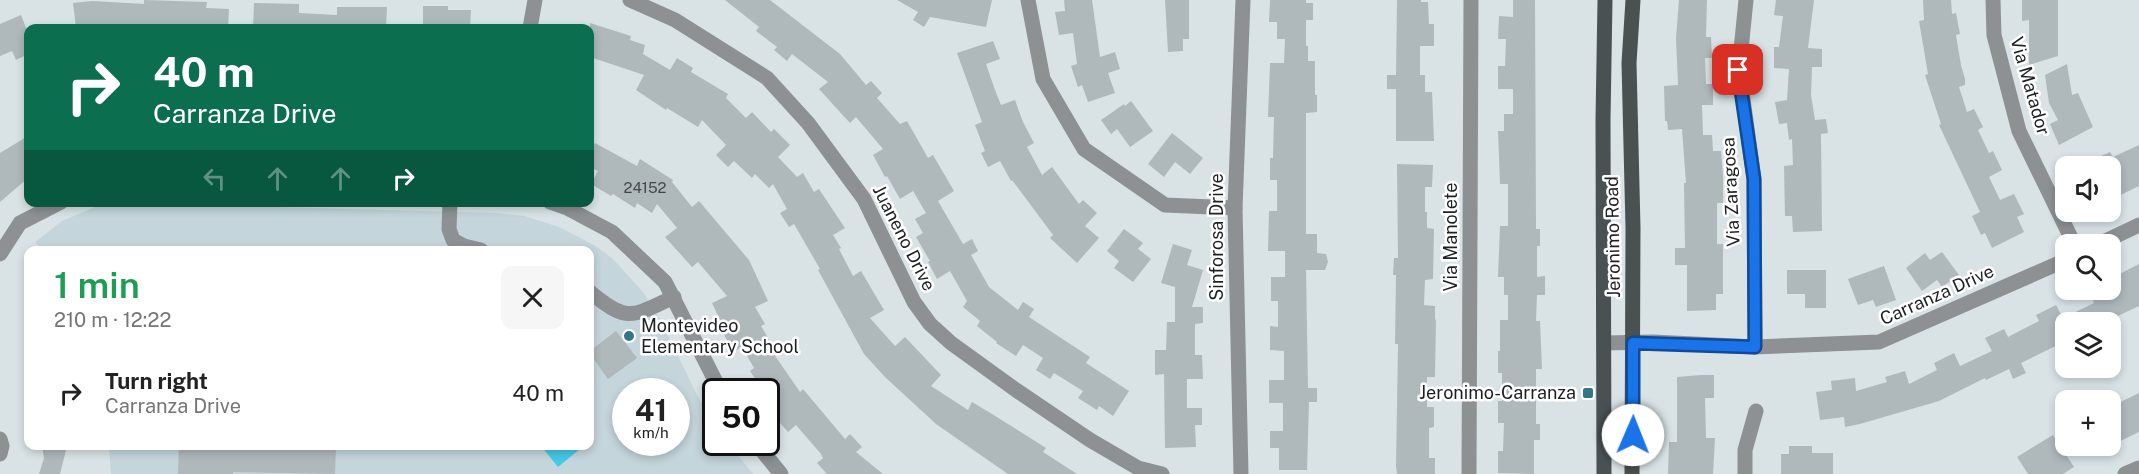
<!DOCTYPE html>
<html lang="en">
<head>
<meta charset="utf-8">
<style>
  :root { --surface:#fff; --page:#f6f6f6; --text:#222; --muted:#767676 }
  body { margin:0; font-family:"Public Sans",sans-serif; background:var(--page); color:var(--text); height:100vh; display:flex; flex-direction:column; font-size:22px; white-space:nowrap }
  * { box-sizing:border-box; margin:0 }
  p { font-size:20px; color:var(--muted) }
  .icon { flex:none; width:33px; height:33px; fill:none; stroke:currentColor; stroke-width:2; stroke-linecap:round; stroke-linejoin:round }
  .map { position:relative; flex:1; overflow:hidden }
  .drawer { position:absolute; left:24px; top:246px; width:570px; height:204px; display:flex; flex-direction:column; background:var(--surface); border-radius:12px; box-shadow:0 3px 9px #0003 }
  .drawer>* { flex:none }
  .hud { position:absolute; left:24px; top:24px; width:570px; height:183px; border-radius:12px; box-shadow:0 3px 9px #0003; background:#0b6e4f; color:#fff; overflow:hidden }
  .controls { position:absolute; left:2055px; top:156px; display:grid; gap:12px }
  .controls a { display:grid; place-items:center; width:66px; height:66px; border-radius:12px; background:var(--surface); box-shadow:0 3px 9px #0003; font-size:30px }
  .speed { position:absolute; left:612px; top:378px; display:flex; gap:12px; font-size:30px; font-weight:700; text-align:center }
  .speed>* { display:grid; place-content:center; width:78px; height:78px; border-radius:50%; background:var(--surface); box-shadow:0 3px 9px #0003; line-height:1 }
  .speed small { font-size:15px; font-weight:400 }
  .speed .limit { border:3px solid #111; border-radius:9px; background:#fff; color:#111 }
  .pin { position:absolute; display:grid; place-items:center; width:51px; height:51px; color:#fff; margin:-26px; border-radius:12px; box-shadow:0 3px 9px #0006 }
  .me { position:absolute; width:66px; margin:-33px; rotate:1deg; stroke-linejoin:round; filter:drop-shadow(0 0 4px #0008) }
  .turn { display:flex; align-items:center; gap:21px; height:126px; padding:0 30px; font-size:27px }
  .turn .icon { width:78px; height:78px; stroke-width:2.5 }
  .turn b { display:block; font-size:42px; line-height:51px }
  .lanes { display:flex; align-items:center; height:57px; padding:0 30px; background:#0003; justify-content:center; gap:30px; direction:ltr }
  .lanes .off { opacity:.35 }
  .round { display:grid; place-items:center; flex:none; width:63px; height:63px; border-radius:12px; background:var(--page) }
  .summary { display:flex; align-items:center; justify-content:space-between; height:102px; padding:0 30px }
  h1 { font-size:36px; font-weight:600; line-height:45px; color:#1e9e55 }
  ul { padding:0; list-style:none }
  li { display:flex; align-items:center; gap:18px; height:90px; padding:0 30px }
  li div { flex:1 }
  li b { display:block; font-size:22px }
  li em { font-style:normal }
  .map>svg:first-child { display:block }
  .built { fill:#c4d5db; fill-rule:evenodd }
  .green { fill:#44c9e9 }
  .building { fill:#afb8bb }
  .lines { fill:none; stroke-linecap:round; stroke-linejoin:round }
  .minor { stroke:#8d9193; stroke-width:15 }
  .major { stroke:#4a5153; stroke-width:15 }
  .route-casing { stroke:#114b97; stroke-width:15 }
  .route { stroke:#1a73e8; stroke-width:10 }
  .poi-dot { fill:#347688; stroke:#fff; stroke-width:2 }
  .labels { text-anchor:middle; stroke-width:5; stroke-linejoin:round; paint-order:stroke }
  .number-label { font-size:15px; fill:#424648 }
  .street-label { font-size:18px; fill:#1d2021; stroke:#fff }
  .poi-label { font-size:18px; fill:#1d2021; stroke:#fff; text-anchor:start }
</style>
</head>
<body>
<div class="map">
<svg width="2139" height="474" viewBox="0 0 2139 474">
  <rect width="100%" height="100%" fill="#d9e3e6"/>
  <path class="built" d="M 118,203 L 497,213 L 524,216 L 559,227 L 594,245 L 612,258 L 643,292 L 660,319 L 698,397 L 715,424 L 716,442 L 728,443 L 753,474 L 111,474 L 109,446 L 590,446 L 590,250 L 44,250 L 35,242 L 62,221 L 100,205 ZM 626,392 L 676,392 L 676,442 L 626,442 Z"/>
  <polygon class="green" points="541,446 577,446 580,449 558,467"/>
  <g class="building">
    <polygon points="144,0 207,2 206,8 229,9 228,28 76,28 73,3 92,1 144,4"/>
    <polygon points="725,0 770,0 840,54 866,85 871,81 882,93 877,98 900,124 907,121 928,158 933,155 954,191 938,201 963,244 972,239 978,251 971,255 989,287 1018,310 1023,302 1034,309 1029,317 1090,357 1086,363 1129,391 1113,416 1099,406 1097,410 1078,398 1083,391 1054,373 1050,379 1036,370 1043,358 1023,345 1016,356 996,343 997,342 977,326 980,321 963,307 967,301 950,271 937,279 928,262 930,261 916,237 923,233 915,219 926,213 913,191 900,199 887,176 885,177 873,155 883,149 856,117 850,123 819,89 828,82 792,54 787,61 774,50 777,47 756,31 759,27"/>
    <polygon points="897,0 992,0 986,27 930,17 924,27 913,20 918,12"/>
    <polygon points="1064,0 1092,0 1100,57 1115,52 1120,69 1108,73 1115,93 1088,102 1082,85 1078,87 1071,66 1077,64 1073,33 1059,35 1055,12 1065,11"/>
    <polygon points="1165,0 1189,0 1189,39 1183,39 1183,51 1168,52"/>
    <polygon points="1270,0 1306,0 1306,3 1313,3 1313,20 1306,20 1306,46 1308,46 1308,61 1315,61 1315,95 1317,95 1317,112 1306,113 1306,234 1317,234 1317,253 1326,254 1328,262 1325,270 1306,270 1308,388 1317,388 1317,402 1309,402 1307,470 1279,470 1279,448 1270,448 1270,431 1283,431 1283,403 1269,403 1269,380 1284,380 1284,351 1270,350 1270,326 1278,327 1278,301 1271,301 1271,277 1285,277 1285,251 1268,251 1269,211 1277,211 1277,180 1270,180 1270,158 1273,158 1274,117 1268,117 1270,63 1284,63 1285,39 1277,39 1277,22 1269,22"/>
    <polygon points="1397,0 1421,0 1421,2 1428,2 1429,24 1434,24 1434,46 1420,46 1420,75 1425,75 1425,92 1432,92 1434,141 1396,141 1396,89 1387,89 1387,75 1396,75"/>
    <polygon points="1513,0 1535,0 1536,229 1540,229 1540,246 1537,246 1537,277 1545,276 1545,295 1537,295 1536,321 1540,321 1542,369 1536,369 1536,424 1540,424 1540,440 1534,440 1534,474 1498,473 1498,451 1503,451 1504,423 1498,423 1498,401 1502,401 1502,373 1498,373 1498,351 1500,351 1500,320 1508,320 1508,295 1504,295 1504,277 1498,277 1500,226 1508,226 1508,184 1500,184 1498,131 1504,131 1504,114 1513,114 1513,89 1498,89 1498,66 1505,66 1506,39 1498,39 1499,16 1513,17"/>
    <polygon points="1679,0 1707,0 1706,37 1711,37 1712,58 1705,58 1706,84 1713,84 1713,105 1702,105 1703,135 1712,135 1713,151 1721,151 1723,176 1723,203 1717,203 1717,244 1723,244 1723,294 1716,294 1716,310 1687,311 1687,265 1675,265 1675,248 1685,248 1684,183 1686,183 1682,129 1668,130 1667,121 1665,121 1664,86 1678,85 1676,38"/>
    <polygon points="1776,0 1814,0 1808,48 1822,49 1822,67 1812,67 1811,95 1815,120 1826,119 1828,133 1821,134 1822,231 1793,232 1792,216 1785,216 1784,166 1793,165 1792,139 1789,140 1787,123 1779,124 1775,102 1787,100 1789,69 1774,68 1774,47 1779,47 1783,16 1774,15"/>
    <polygon points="1923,0 1951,0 1952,14 1956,13 1960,34 1956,35 1961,65 1965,79 1965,85 1959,87 1967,112 1974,109 1983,127 1978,130 1989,153 1993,151 2002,170 1989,177 2000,200 2014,194 2024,214 2017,217 2024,232 1992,248 1985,233 1981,235 1972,216 1980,212 1939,125 1941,124 1925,75 1928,74 1919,21 1924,20"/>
    <polygon points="2022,0 2058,0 2058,56 2029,65 2029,20 2022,21"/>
    <polygon points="254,3 299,4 299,13 337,15 337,7 387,7 386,28 253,28"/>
    <polygon points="423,6 448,6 448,10 471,10 470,28 423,28"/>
    <polygon points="21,15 28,33 28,54 16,60 12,51 0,56 0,24"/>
    <polygon points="590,23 631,36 630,40 645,45 643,54 670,70 677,58 693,68 691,72 728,94 726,98 746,118 752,112 771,132 774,129 790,145 778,157 797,177 803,173 814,192 819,189 845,228 833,235 841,248 839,249 853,276 861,271 884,310 870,318 895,346 905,337 941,375 931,386 968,410 972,402 992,414 1046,448 1043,452 1077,474 1008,474 936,424 885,377 864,354 818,270 820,269 794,224 789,227 780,213 787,209 773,184 769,188 755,174 752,178 734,161 728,167 716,155 726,145 702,120 698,127 667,108 666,110 636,90 644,75 590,57"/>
    <polygon points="993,41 1000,59 986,64 995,90 1001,105 1015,100 1023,122 1034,143 1027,147 1042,175 1052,167 1079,204 1083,200 1097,213 1085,226 1099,238 1077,263 1050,238 1053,235 1012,180 1011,181 1000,161 988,167 981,153 985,151 975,125 982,122 957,53"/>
    <polygon points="2067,64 2072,95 2078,93 2093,127 2059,145 2050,124 2058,120 2049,103 2045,75"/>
    <polygon points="1131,101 1153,131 1130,147 1117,129 1111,134 1101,120 1124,104 1125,106"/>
    <polygon points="1172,133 1203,158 1190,174 1175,162 1164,177 1148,164"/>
    <polygon points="28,136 28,178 0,202 0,153"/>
    <polygon points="595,143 637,166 640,159 673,180 672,182 692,207 699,201 749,260 768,301 755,307 765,324 761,326 774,348 771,350 800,392 803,389 845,439 850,434 862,447 856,452 883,474 827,474 817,463 823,458 821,454 796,425 788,432 772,414 774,412 766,401 766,392 764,392 750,371 754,368 742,347 734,352 723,333 726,332 712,303 727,296 698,262 692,267 665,237 677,228 657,204 652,213 637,203 635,208 613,194 611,196 591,184 598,171 590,167 590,153"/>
    <polygon points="2139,145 2139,186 2110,200 2110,166 2079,166 2110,152 2113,157"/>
    <polygon points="1397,164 1433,165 1432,187 1425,187 1425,212 1427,212 1427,228 1434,229 1433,279 1425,280 1424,305 1435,306 1435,320 1436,319 1435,377 1427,377 1427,407 1434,407 1434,427 1429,428 1429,458 1435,458 1435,474 1397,474 1396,466 1398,344 1395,344 1396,275 1393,275 1394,258 1398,258"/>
    <polygon points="1124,229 1143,243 1138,249 1151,259 1133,282 1114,268 1119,261 1107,251"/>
    <polygon points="1173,244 1192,250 1187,265 1203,270 1192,307 1203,307 1203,323 1195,324 1195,355 1202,355 1203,379 1187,379 1187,408 1202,408 1202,425 1195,425 1196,447 1165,448 1164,374 1155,375 1155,350 1166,350 1167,322 1175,322 1175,287 1161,283"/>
    <polygon points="1942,252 1959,275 1942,287 1937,280 1922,291 1906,268 1925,253 1930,260"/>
    <polygon points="2139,264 2139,306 2105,322 2065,322 2066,341 2021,363 2026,373 2013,379 2009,369 1986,380 1985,378 1939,401 1860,424 1845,427 1844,417 1820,420 1816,392 1832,390 1831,381 1855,378 1856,391 1887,382 1885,377 1905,371 1909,384 1937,370 1934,363 1954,353 1960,366 1992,351 1985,338 2004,329 2008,337 2039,321 2036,315 2056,305 2063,318 2094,303 2088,290 2110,290 2110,279"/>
    <polygon points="1884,266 1896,300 1876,307 1873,300 1858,305 1848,279"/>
    <polygon points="1787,270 1826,270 1826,308 1805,308 1805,294 1787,294"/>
    <polygon points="616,331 637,358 608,379 590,354 590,351"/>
    <polygon points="1701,375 1714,375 1714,398 1705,398 1706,438 1715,438 1713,474 1668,474 1669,442 1677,442 1677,377"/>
    <polygon points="2139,393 2139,432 2110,446 2110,407"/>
    <polygon points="2053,435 2074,467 2063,474 2028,474 2017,457"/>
    <polygon points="42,446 67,446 60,474 39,474 44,458"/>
    <polygon points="179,446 336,446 335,474 233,472 233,474 178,474"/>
    <polygon points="1789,446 1812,446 1812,453 1833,453 1833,474 1781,474 1781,454 1789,454"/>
  </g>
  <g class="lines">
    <g class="minor">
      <polyline points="630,0 675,20 767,78 808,123 864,199 914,302 930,324 951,343 1016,390 1090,440 1138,468 1162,474"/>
      <polyline points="1028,0 1043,79 1084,149 1165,205 1235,208"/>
      <polyline points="1746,0 1739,70 1754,179 1755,347"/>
      <polyline points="1993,0 1994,35 2019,131 2074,244"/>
      <polyline points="530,28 535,0"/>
      <polyline points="450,202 449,229 453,240 464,246 481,250"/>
      <polyline points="550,202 567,208 612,232 665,282 721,392"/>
      <polyline points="2099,244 2139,225"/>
      <polyline points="0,254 20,223 61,202"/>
      <path d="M 590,292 C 628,323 631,317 674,297"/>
      <polyline points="1604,343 1653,342 1755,347 1879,342 2066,260"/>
      <polyline points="0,439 2,446 0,454"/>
      <polyline points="755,442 781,474"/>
      <polyline points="1241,474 1235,208 1243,0"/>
      <polyline points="1469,474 1471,0"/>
      <polyline points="1745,474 1745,450 1756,411"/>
      <polyline points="2125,474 2139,468"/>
    </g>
    <g class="major">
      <polyline points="1604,474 1603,120 1605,0"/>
      <polyline points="1632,474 1633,228 1629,63 1633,0"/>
    </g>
  </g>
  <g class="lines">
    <defs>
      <polyline id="route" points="1633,435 1633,343 1755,347 1754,179 1738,70"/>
    </defs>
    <use href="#route" class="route-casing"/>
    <use href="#route" class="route"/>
  </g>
  <g class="poi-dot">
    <circle cx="629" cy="336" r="6"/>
    <rect x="1582" y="387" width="12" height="12" rx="3"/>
  </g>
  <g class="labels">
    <g class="number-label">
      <text x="645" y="193">24152</text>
    </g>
    <g class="street-label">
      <text transform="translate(2030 86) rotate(74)" y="6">Via Matador</text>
      <text transform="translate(1731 192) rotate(-93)" y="6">Via Zaragosa</text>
      <text transform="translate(1217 237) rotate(-90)" y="6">Sinforosa Drive</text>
      <text transform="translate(1451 237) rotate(-90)" y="6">Via Manolete</text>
      <text transform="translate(1613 237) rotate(-91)" y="6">Jeronimo Road</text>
      <text transform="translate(904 238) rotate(63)" y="6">Juaneno Drive</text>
      <text transform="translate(1937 295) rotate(-24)" y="6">Carranza Drive</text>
    </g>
    <g class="poi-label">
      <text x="641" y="332">Montevideo<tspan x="641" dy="21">Elementary School</tspan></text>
      <text x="1576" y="399" text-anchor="end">Jeronimo-Carranza</text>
    </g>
  </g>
</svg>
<div class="controls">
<a><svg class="icon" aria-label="sound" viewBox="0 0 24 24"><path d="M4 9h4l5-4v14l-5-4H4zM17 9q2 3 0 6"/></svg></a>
<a><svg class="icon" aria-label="search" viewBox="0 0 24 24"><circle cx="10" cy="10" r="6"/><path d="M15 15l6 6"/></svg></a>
<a><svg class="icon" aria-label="layers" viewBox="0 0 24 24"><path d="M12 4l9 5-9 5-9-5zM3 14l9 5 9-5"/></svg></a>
<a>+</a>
</div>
<div class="speed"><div>41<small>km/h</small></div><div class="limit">50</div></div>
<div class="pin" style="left:1738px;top:70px;background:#d93025"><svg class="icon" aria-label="arrive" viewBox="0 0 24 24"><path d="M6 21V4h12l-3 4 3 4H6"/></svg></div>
<svg class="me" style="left:1633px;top:435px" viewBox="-20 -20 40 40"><circle r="19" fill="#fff"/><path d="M0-13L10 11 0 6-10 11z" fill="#1a73e8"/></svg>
<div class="hud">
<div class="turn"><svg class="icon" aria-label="right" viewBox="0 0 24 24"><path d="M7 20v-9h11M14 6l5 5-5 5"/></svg><div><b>40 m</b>Carranza Drive</div></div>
<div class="lanes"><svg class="icon off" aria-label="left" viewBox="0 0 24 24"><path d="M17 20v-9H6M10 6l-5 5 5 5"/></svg><svg class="icon off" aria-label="ahead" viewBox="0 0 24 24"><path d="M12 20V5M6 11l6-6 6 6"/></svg><svg class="icon off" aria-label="ahead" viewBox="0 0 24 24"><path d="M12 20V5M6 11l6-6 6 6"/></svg><svg class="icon" aria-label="right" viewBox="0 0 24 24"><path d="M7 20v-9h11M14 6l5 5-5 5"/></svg></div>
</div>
<section class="drawer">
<div class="summary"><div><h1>1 min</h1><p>210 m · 12:22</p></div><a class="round"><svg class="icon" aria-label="close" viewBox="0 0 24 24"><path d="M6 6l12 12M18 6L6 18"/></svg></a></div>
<ul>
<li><svg class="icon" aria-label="right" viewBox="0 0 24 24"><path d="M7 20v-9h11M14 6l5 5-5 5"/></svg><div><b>Turn right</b><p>Carranza Drive</p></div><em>40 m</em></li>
</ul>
</section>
</div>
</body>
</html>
